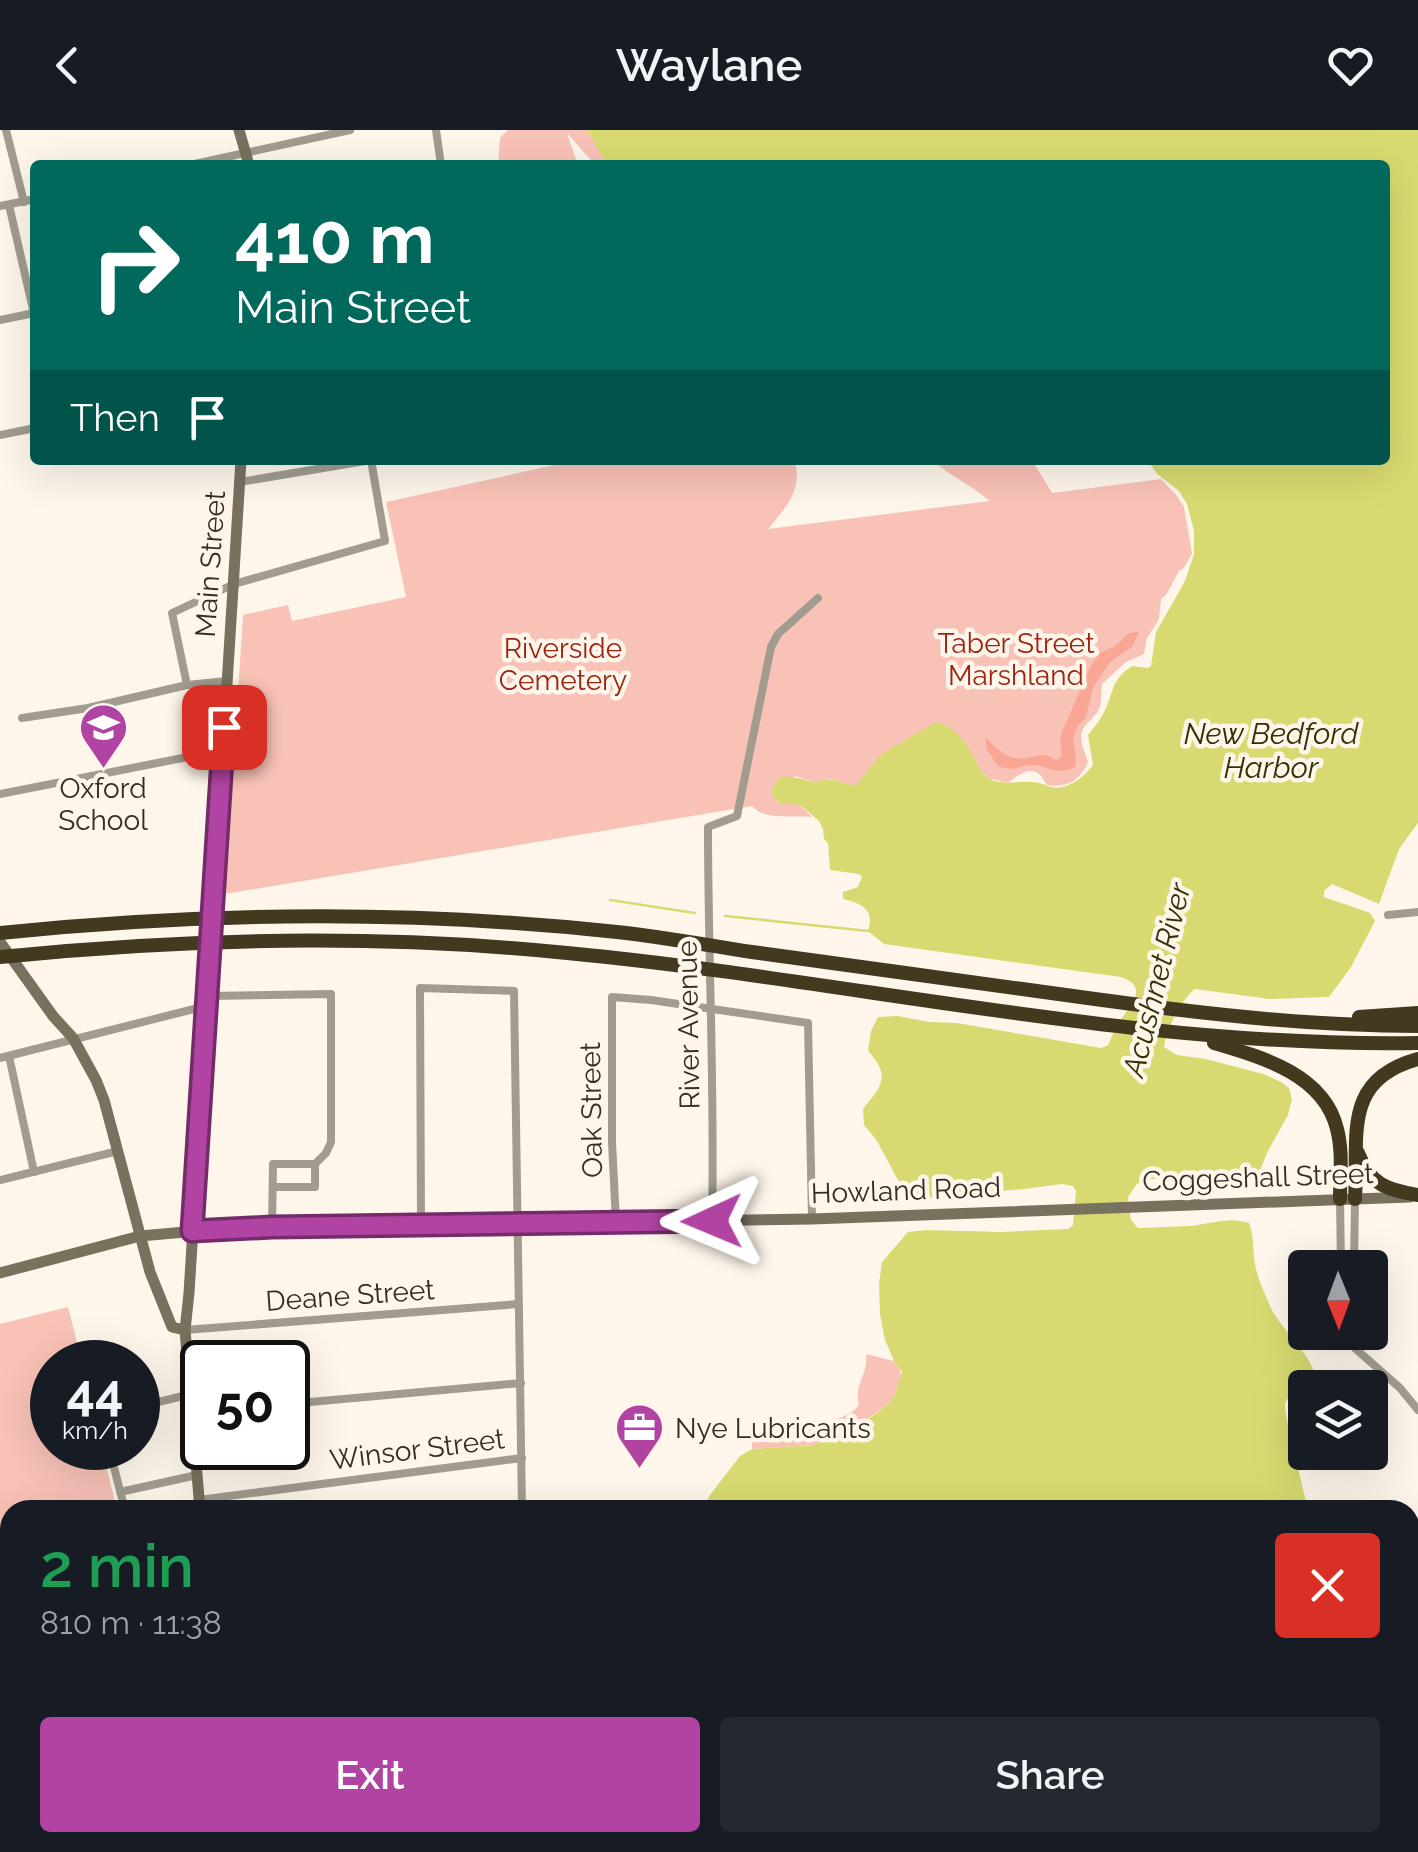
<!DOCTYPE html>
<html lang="en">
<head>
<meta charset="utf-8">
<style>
  :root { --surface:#171b24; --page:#242831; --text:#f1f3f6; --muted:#9ea1a6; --accent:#b144a2 }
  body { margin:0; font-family:Raleway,sans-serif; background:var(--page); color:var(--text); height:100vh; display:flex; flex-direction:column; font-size:38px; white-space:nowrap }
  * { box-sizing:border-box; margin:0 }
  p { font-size:32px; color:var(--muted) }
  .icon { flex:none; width:55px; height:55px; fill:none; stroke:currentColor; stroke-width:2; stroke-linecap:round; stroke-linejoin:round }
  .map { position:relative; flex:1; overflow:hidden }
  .side { position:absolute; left:0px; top:1370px; width:1420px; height:352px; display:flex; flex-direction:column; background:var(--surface); border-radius:30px 30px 0 0; box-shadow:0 10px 40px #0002 }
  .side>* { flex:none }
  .banner { position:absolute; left:30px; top:30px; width:1360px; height:305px; border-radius:10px; box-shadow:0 10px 40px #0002; background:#00695c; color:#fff; overflow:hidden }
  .needle { width:65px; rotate:179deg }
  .fabs { position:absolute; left:1288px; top:1120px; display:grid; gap:20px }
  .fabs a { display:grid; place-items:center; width:100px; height:100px; border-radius:10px; background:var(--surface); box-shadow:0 10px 40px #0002; font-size:50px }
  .speed { position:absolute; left:30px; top:1210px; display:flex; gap:20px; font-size:50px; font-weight:700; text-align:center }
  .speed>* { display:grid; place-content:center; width:130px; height:130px; border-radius:50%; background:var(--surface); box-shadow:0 10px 40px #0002; line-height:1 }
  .speed small { font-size:25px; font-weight:400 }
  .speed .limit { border:5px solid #111; border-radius:15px; background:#fff; color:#111 }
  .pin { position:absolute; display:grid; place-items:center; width:85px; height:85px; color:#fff; margin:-42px; border-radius:20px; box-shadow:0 5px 15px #0006 }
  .me { position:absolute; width:110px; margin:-55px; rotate:269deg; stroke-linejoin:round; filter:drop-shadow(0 0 8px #0008) }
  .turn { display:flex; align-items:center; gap:35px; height:210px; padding:0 40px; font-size:45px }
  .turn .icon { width:130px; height:130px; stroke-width:2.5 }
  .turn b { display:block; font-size:70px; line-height:85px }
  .then { display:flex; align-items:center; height:95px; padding:0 40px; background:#0003; gap:20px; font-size:38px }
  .round { display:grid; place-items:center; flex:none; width:105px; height:105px; border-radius:10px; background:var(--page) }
  .overview { display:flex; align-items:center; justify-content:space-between; height:170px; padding:0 40px }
  h1 { font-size:60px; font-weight:600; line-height:75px; color:#1e9e55 }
  .cta { display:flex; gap:20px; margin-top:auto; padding:20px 40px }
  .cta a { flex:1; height:115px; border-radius:10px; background:var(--accent); color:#fff; font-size:40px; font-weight:600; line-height:115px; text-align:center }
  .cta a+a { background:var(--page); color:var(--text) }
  header { display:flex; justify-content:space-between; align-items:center; height:130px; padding:0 40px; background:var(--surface); font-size:45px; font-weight:600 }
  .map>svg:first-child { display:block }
  .green { fill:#f9c2b7 }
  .forest { fill:#f9a695 }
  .water { fill:#d8da71 }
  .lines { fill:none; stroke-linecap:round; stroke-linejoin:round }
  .stream { stroke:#d8da71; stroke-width:2.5 }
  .street { stroke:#a19c8f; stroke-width:8 }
  .secondary { stroke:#78715e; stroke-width:11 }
  .highway { stroke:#43391f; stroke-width:14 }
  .route-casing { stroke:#732c69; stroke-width:25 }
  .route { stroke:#b144a2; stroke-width:18 }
  .labels { text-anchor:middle; stroke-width:9; stroke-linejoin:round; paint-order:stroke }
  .street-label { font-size:28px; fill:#352c22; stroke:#fff6eb }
  .park-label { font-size:28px; fill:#9c2411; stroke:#fff6eb }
  .poi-label { font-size:28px; fill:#352c22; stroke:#fff6eb }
  .water-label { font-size:30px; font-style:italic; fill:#313103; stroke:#fff6eb }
</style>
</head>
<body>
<header><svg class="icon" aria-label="back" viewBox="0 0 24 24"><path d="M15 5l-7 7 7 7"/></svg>Waylane<svg class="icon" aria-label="heart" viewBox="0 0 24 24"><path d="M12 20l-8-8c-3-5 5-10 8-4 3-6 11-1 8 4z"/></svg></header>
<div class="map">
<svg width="1418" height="1722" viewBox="0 0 1418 1722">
  <rect width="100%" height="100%" fill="#fff6eb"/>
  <g class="green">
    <polygon points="508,0 587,0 607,35 595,35 567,3 578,35 498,35 500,8"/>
    <path d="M 578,330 L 794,330 C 804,360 785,378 768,399 L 990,371 C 974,357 950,346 932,330 L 1032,330 L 1052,363 L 1161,349 L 1177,366 L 1184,377 L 1192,423 L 1184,438 L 1179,441 L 1166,465 L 1161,469 L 1159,489 L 1147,508 L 1144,524 L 1126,532 L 1102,554 C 1101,562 1102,572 1099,579 C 1095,587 1087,592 1083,599 C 1078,609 1085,623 1088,632 C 1080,651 1067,658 1047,655 C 1044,652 1043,647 1039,644 C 1028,635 1015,648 1007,653 L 988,648 L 982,642 L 861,652 L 857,655 L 848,655 L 831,649 L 813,652 L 795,646 L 777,672 L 800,675 L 812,687 C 793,685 764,691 752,676 L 225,764 L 243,485 L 288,475 L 292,491 L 406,467 L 386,372 Z"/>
    <polygon points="68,1177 82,1232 52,1232 52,1318 102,1318 117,1380 10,1380 10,1465 0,1467 0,1194"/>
    <path d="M 866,1224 L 894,1231 L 900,1238 L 901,1248 L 895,1265 L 888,1274 L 842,1308 L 824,1310 L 814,1315 L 752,1319 L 752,1302 C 778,1300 843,1297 859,1275 C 853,1254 869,1245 866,1224 Z"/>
    <polygon points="647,1713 647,1712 897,1713 893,1722 643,1722"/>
  </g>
  <path class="forest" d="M 1139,502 L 1132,517 L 1110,532 L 1093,558 L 1086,587 L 1077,597 L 1073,609 L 1076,628 L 1075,638 C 1049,646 1052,635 1032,635 C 1017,636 1014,642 998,636 L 987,620 L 985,607 C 993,614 1003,626 1014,628 C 1033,632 1037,618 1056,630 L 1062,626 L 1060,610 L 1062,602 L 1090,537 L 1100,523 L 1115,516 L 1129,503 Z"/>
  <g class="water">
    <path d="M 587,0 L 1418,0 L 1418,693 L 1399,719 L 1379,774 L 1332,754 L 1324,761 L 1324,767 L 1370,783 L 1375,791 L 1351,837 L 1329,867 L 1269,869 L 1195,859 C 1181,870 1166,900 1164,917 L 1177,925 L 1206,929 L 1263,944 L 1281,952 L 1289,958 L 1292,969 L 1288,985 L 1267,1023 L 1257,1048 L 1243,1053 L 1148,1049 L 1137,1054 L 1128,1067 L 1131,1090 L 1138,1098 C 1155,1097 1172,1097 1190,1096 C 1209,1094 1230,1086 1249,1093 C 1255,1107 1252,1124 1256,1139 C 1259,1152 1265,1164 1270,1176 C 1282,1203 1318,1227 1316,1257 L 1305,1258 L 1305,1261 C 1297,1263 1288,1265 1285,1274 C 1283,1280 1305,1365 1308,1380 L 703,1380 L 710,1365 L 740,1326 L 752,1319 L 814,1315 L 824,1310 L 848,1305 L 888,1274 L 895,1265 L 902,1242 L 894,1231 L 885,1210 L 880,1184 L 879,1154 L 882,1132 L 908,1102 L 925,1100 L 1002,1102 L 1068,1099 L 1073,1095 L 1076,1061 L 1073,1056 L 1062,1054 L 1024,1059 L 925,1068 L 913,1068 L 905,1063 L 877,1011 L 864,995 L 863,979 C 873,965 889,953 878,934 C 875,929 871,925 868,920 L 871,901 L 878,887 L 898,886 L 929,892 L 957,893 L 1101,918 L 1108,915 C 1112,907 1114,899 1119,892 C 1130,876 1150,857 1121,847 L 884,814 L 868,801 C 875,779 861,773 843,769 L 843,762 L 858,757 L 862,747 L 859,744 L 830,740 L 828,713 L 824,709 L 823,699 L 819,691 L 800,675 L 781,673 L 771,665 C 777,640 789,646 809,651 C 817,653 824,648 833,650 C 843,652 847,655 857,655 L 880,625 L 936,592 C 955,596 965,611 974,627 C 978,634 980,642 987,647 C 998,656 1019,651 1032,652 C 1043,652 1051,660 1062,657 C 1076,654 1084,646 1093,635 L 1088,605 C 1093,598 1099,592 1103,584 C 1114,564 1110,550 1132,536 L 1148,538 L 1151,536 L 1156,502 L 1185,451 L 1194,424 L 1194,401 L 1187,374 L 1179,361 L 1157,344 L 1148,330 L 1385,330 L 1385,35 L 607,35 Z"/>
    <polygon points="1410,1636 1418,1640 1418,1722 893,1722 897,1712 1410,1712"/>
  </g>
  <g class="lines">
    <g class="stream">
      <polyline points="610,770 695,783"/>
      <polyline points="725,786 868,801"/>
    </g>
    <g class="street">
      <polyline points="6,0 24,72"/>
      <polyline points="436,0 441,35"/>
      <polyline points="190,35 350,0"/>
      <polyline points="9,75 35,188"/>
      <polyline points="0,76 35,69"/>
      <polyline points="0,190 34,183"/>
      <polyline points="0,305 35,298"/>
      <polyline points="227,551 187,555 172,483 234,454 385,411 371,330 240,352"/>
      <polyline points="22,588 88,578 187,555"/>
      <polyline points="0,664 223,620"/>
      <polyline points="1388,785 1418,782"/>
      <polyline points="207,866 331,864 331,1012 326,1023 315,1034 273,1034 272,1097"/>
      <polyline points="9,926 34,1042"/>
      <polyline points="0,928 206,876"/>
      <polyline points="0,1050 118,1021"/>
      <polyline points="273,1057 315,1057 315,1034"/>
      <polyline points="1340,1069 1341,1138"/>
      <path d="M 712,1091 C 715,960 708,828 708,697 L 737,686 L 771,517 L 778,504 L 818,468"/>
      <polyline points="616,1092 612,1012 612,867 651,870 808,893 812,1089"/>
      <polyline points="421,1095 420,858 514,861 522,1380"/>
      <polyline points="1354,1138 1355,1069"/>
      <polyline points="185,1200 519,1174"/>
      <polyline points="1346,1202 1349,1213 1400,1258 1418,1280"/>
      <polyline points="1357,1202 1358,1219"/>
      <polyline points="288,1274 521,1253"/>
      <polyline points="138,1277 191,1264"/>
      <polyline points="109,1318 125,1380"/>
      <polyline points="120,1362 197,1345"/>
      <polyline points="199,1370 522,1328"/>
      <polyline points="1410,1403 1418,1402"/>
      <polyline points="0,1479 10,1477"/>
      <polyline points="0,1592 10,1590"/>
      <polyline points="0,1700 10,1698"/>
      <polyline points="316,1712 318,1722"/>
      <polyline points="391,1712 394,1722"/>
      <polyline points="518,1722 519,1712"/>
      <polyline points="574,1722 614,1712"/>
    </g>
    <g class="secondary">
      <polyline points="239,0 249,35"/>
      <polyline points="0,812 53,886 73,908 96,950 104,970 150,1142 172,1197 185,1200"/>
      <polyline points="0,1143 140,1106 231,1098 812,1089 1410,1067"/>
      <polyline points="200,1380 185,1200 189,1163 241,330"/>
      <polyline points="195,1722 197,1712"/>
    </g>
    <g class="highway">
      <path d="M 0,803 C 205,782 412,780 617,802 C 662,807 707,815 752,822 C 859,837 966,851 1073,866 C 1188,882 1302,896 1418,896"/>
      <path d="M 0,827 C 188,808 379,804 567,823 C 851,850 1132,918 1418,913"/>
      <polyline points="1359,887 1418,883"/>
      <path d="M 1214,913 C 1261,927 1324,944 1337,999 C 1343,1021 1340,1046 1340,1069"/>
      <path d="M 1358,1023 C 1370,1054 1386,1060 1418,1065"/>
      <path d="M 1355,1069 C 1359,1007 1341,950 1418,929"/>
    </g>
  </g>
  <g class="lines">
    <defs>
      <polyline id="route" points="224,597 192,1101 272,1097 712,1091"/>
    </defs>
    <use href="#route" class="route-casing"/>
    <use href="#route" class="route"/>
  </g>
  <defs>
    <symbol id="school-pin" viewBox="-11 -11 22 30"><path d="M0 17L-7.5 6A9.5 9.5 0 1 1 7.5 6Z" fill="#b144a2" stroke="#fff6eb"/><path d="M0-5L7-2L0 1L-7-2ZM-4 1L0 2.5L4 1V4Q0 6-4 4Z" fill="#fff"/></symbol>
    <symbol id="office-pin" viewBox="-11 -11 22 30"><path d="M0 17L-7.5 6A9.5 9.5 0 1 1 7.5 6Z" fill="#b144a2" stroke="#fff6eb"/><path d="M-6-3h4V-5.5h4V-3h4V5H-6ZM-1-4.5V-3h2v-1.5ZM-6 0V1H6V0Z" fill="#fff"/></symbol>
  </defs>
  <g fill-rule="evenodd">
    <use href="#school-pin" x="76" y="570" width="55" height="75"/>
    <use href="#office-pin" x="612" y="1270" width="55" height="75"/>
  </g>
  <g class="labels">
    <g class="street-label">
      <text transform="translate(210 434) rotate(-86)" y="10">Main Street</text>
      <text transform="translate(688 895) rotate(-91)" y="10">River Avenue</text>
      <text transform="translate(591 980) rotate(-91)" y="10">Oak Street</text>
      <text transform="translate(1258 1047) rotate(-2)" y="10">Coggeshall Street</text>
      <text transform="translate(906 1060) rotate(-2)" y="10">Howland Road</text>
      <text transform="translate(350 1165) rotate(-4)" y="10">Deane Street</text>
      <text transform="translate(417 1319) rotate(-7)" y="10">Winsor Street</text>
    </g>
    <g class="park-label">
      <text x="1016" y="523">Taber Street<tspan x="1016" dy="32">Marshland</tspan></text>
      <text x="563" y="528">Riverside<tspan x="563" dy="32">Cemetery</tspan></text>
    </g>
    <g class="poi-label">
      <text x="103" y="668">Oxford<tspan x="103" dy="32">School</tspan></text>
      <text x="675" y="1308" text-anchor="start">Nye Lubricants</text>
    </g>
    <g class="water-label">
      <text x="1271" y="614">New Bedford<tspan x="1271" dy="34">Harbor</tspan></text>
      <text transform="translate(1157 850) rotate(-76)" y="10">Acushnet River</text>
    </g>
  </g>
</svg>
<div class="fabs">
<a><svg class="needle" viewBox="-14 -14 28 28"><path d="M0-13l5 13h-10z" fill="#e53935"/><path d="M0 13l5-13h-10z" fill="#9ea1a6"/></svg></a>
<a><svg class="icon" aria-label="layers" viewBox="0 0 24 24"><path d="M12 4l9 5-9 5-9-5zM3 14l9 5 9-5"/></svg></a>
</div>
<div class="speed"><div>44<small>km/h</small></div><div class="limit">50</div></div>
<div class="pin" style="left:224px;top:597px;background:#d93025"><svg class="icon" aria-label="arrive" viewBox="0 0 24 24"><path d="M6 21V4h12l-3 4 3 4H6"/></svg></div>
<svg class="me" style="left:712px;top:1091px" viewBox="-20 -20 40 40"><path d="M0-17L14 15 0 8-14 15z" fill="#b144a2" stroke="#fff" stroke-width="4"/></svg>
<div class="banner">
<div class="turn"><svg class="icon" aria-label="right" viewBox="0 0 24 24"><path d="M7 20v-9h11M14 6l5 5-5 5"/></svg><div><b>410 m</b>Main Street</div></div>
<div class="then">Then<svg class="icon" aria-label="arrive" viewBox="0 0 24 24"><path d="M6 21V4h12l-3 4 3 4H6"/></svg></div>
</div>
<section class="side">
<div class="overview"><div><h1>2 min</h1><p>810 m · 11:38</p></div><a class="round" style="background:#d93025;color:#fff"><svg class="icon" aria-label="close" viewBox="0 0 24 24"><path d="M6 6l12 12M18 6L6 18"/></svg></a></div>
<div class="cta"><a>Exit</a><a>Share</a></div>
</section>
</div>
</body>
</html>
